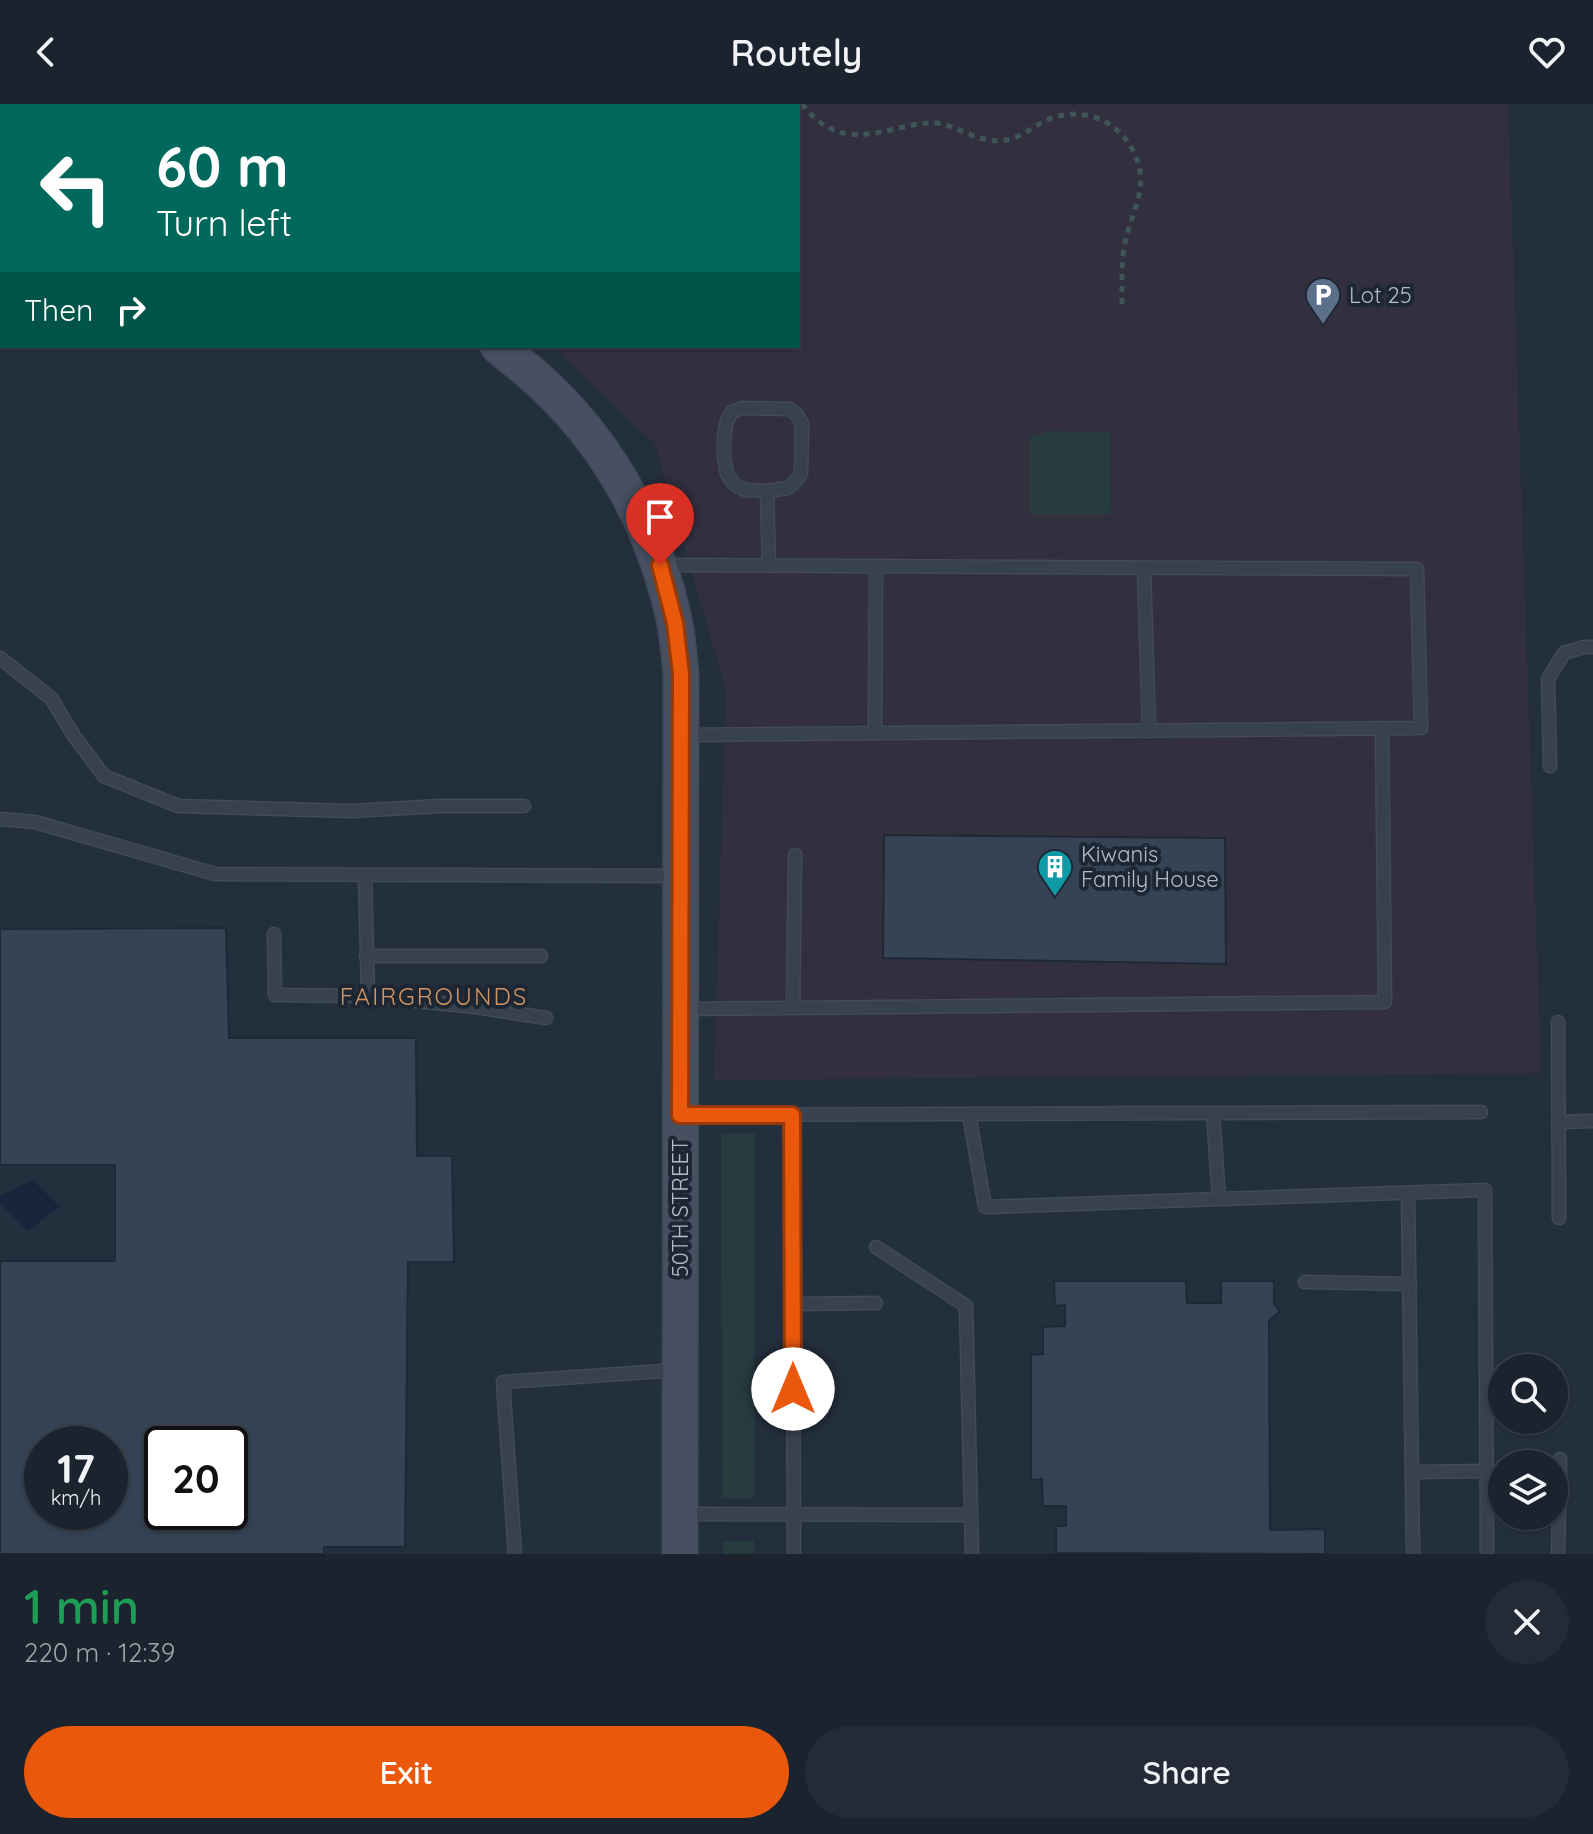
<!DOCTYPE html>
<html lang="en">
<head>
<meta charset="utf-8">
<style>
  :root { --surface:#1b232e; --page:#242b36; --text:#f1f3f6; --muted:#a0a4aa; --line:#39404a; --accent:#ea580c }
  body { margin:0; font-family:Quicksand,sans-serif; background:var(--page); color:var(--text); height:100vh; display:flex; flex-direction:column; font-size:30px; white-space:nowrap }
  * { box-sizing:border-box; margin:0 }
  p { font-size:26px; color:var(--muted) }
  .icon { flex:none; width:44px; height:44px; fill:none; stroke:currentColor; stroke-width:2; stroke-linecap:round; stroke-linejoin:round }
  .map { position:relative; height:1450px; overflow:hidden }
  .drawer { display:flex; flex-direction:column; background:var(--surface); flex:1 }
  .drawer>* { flex:none }
  .banner { position:absolute; left:0px; top:0px; width:800px; height:244px; box-shadow:0 2px 6px #0004,0 0 0 2px var(--line); background:#00695c; color:#fff; overflow:hidden }
  .controls { position:absolute; left:1488px; top:1250px; display:grid; gap:16px }
  .controls a { display:grid; place-items:center; width:80px; height:80px; border-radius:50%; background:var(--surface); box-shadow:0 2px 6px #0004,0 0 0 2px var(--line); font-size:40px }
  .speed { position:absolute; left:24px; top:1322px; display:flex; gap:16px; font-size:40px; font-weight:700; text-align:center }
  .speed>* { display:grid; place-content:center; width:104px; height:104px; border-radius:50%; background:var(--surface); box-shadow:0 2px 6px #0004,0 0 0 2px var(--line); line-height:1 }
  .speed small { font-size:20px; font-weight:400 }
  .speed .limit { border:4px solid #111; border-radius:12px; background:#fff; color:#111 }
  .pin { position:absolute; display:grid; place-items:center; width:68px; height:68px; color:#fff; margin:-82px -34px; border-radius:50% 50% 50% 0; rotate:-45deg; box-shadow:0 0 8px #0007 }
  .pin .icon { rotate:45deg }
  .me { position:absolute; width:88px; margin:-44px; rotate:0deg; stroke-linejoin:round; filter:drop-shadow(0 0 6px #0008) }
  .turn { display:flex; align-items:center; gap:28px; height:168px; padding:0 24px; font-size:36px }
  .turn .icon { width:104px; height:104px; stroke-width:2.5 }
  .turn b { display:block; font-size:56px; line-height:68px }
  .then { display:flex; align-items:center; height:76px; padding:0 24px; background:#0003; gap:16px; font-size:30px }
  .round { display:grid; place-items:center; flex:none; width:84px; height:84px; border-radius:42px; background:var(--page) }
  .overview { display:flex; align-items:center; justify-content:space-between; height:136px; padding:0 24px }
  h1 { font-size:48px; font-weight:600; line-height:60px; color:#1e9e55 }
  .cta { display:flex; gap:16px; margin-top:auto; padding:16px 24px }
  .cta a { flex:1; height:92px; border-radius:48px; background:var(--accent); color:#fff; font-size:32px; font-weight:600; line-height:92px; text-align:center }
  .cta a+a { background:var(--page); color:var(--text) }
  header { display:flex; justify-content:space-between; align-items:center; height:104px; padding:0 24px; background:var(--surface); font-size:36px; font-weight:600 }
  .map>svg:first-child { display:block }
  .medical { fill:#32303f }
  .green { fill:#263c3f }
  .water { fill:#17263c }
  .building { fill:#364354; stroke:#1f2835; stroke-width:2; fill-rule:evenodd }
  .lines { fill:none; stroke-linecap:round; stroke-linejoin:round }
  .lane-casing { stroke:#414a57; stroke-width:15 }
  .secondary-casing { stroke:#414a57; stroke-width:37 }
  .path { stroke:#3f5557; stroke-width:5; stroke-dasharray:6 6; stroke-linecap:butt }
  .lane { stroke:#38414e; stroke-width:12 }
  .secondary { stroke:#465061; stroke-width:34 }
  .route-casing { stroke:#983908; stroke-width:20 }
  .route { stroke:#ea580c; stroke-width:14 }
  .labels { text-anchor:middle; stroke-width:8; stroke-linejoin:round; paint-order:stroke }
  .poi-label { font-size:22px; fill:#b4bcc9; stroke:#1d2633; text-anchor:start }
  .street-label { font-size:22px; fill:#b4bcc9; stroke:#1d2633 }
  .neighbourhood-label { font-size:24px; letter-spacing:2px; fill:#d59563; stroke:#1d2633 }
</style>
</head>
<body>
<header><svg class="icon" aria-label="back" viewBox="0 0 24 24"><path d="M15 5l-7 7 7 7"/></svg>Routely<svg class="icon" aria-label="heart" viewBox="0 0 24 24"><path d="M12 20l-8-8c-3-5 5-10 8-4 3-6 11-1 8 4z"/></svg></header>
<div class="map">
<svg width="1593" height="1450" viewBox="0 0 1593 1450">
  <rect width="100%" height="100%" fill="#242f3e"/>
  <polygon class="medical" points="277,0 1508,0 1541,969 714,976 726,587 655,340 552,242 798,242 798,2 279,2"/>
  <g class="green">
    <polygon points="1043,327 1110,328 1111,410 1030,410 1030,331 1042,331"/>
    <polygon points="721,1030 755,1030 754,1394 722,1394"/>
    <polygon points="754,1437 754,1450 723,1450 723,1438"/>
  </g>
  <polygon class="water" points="33,1076 60,1103 27,1127 0,1099 0,1092"/>
  <g class="building">
    <polygon points="884,731 1225,734 1226,860 883,854"/>
    <path d="M 226,824 L 229,934 L 416,934 L 417,1052 L 452,1052 L 454,1158 L 408,1158 L 405,1443 L 324,1443 L 324,1450 L 0,1450 L 0,1157 L 115,1157 L 115,1061 L 0,1061 L 0,825 ZM 42,1340 L 110,1340 L 110,1408 L 42,1408 ZM 162,1340 L 230,1340 L 230,1408 L 162,1408 Z"/>
    <polygon points="1054,1177 1186,1177 1187,1199 1221,1199 1221,1177 1274,1177 1274,1200 1280,1207 1269,1217 1270,1426 1325,1425 1325,1450 1056,1449 1056,1422 1066,1422 1066,1402 1043,1402 1042,1375 1031,1376 1031,1251 1043,1250 1043,1223 1065,1222 1065,1201 1055,1202"/>
  </g>
  <g class="lines">
    <defs>
      <g id="lane">
        <polygon points="742,304 790,305 797,311 802,320 801,370 796,377 788,384 767,387 745,386 734,380 727,370 724,353 724,332 727,317 732,308"/>
        <polyline points="767,387 769,462"/>
        <polyline points="662,461 1417,465 1421,624 684,631"/>
        <polyline points="1144,464 1149,627"/>
        <polyline points="0,554 51,594 74,632 104,672 178,702 351,707 441,702 524,702"/>
        <polyline points="875,629 876,462"/>
        <polyline points="1550,662 1548,575 1564,549 1584,543 1593,543"/>
        <polyline points="0,715 35,718 215,770 677,772"/>
        <polyline points="365,771 368,892"/>
        <polyline points="274,830 275,891 368,892 475,903 546,914"/>
        <polyline points="366,852 541,852"/>
        <polyline points="793,904 795,751"/>
        <polyline points="682,905 1385,898 1382,624"/>
        <polyline points="1558,918 1559,1114"/>
        <polyline points="1213,1009 1219,1095"/>
        <polyline points="969,1010 985,1103 1485,1086 1487,1450"/>
        <polyline points="684,1011 1481,1008"/>
        <polyline points="792,1011 794,1450"/>
        <polyline points="1558,1018 1593,1017"/>
        <polyline points="1408,1089 1413,1450"/>
        <polyline points="876,1143 966,1202 972,1450"/>
        <polyline points="1305,1178 1410,1180"/>
        <polyline points="793,1200 876,1199"/>
        <polyline points="1412,1368 1487,1367"/>
        <polyline points="683,1410 971,1411"/>
        <polyline points="515,1450 503,1278 677,1266"/>
        <polyline points="1558,1450 1560,1355"/>
      </g>
      <g id="secondary">
        <polyline points="207,0 210,2"/>
        <path d="M 498,242 C 513,255 530,267 545,282 C 612,345 654,426 674,515 C 678,533 679,552 681,570 L 680,1450"/>
      </g>
    </defs>
    <use href="#lane" class="lane-casing"/>
    <use href="#secondary" class="secondary-casing"/>
    <path class="path" d="M 802,0 C 828,34 855,35 894,25 C 908,22 922,18 936,19 C 960,22 980,41 1006,36 C 1024,33 1037,18 1055,13 C 1095,1 1133,27 1140,68 C 1144,92 1129,116 1125,139 C 1121,159 1122,179 1122,200"/>
    <use href="#lane" class="lane"/>
    <use href="#secondary" class="secondary"/>
  </g>
  <g class="lines">
    <defs>
      <polyline id="route" points="660,461 675,519 681,570 680,1011 792,1011 793,1285"/>
    </defs>
    <use href="#route" class="route-casing"/>
    <use href="#route" class="route"/>
  </g>
  <defs>
    <symbol id="parking-pin" viewBox="-11 -11 22 30"><path d="M0 17L-7.5 6A9.5 9.5 0 1 1 7.5 6Z" fill="#5c6f8a" stroke="#1d2633"/><path d="M-3.5-5.5H1a3.5 3.5 0 0 1 0 7H-1V5.5H-3.5ZM-1-3.4V-.6H.8a1.4 1.4 0 0 0 0-2.8Z" fill="#fff"/></symbol>
    <symbol id="building-pin" viewBox="-11 -11 22 30"><path d="M0 17L-7.5 6A9.5 9.5 0 1 1 7.5 6Z" fill="#0f9aa8" stroke="#1d2633"/><path d="M-4-6H4V6H1V3H-1V6H-4ZM-2.5-4.3h1.7v1.8h-1.7ZM.8-4.3h1.7v1.8H.8ZM-2.5-1h1.7V.8h-1.7ZM.8-1h1.7V.8H.8Z" fill="#fff"/></symbol>
  </defs>
  <g fill-rule="evenodd">
    <use href="#parking-pin" x="1303" y="171" width="40" height="54"/>
    <use href="#building-pin" x="1035" y="743" width="40" height="54"/>
  </g>
  <g class="labels">
    <g class="poi-label">
      <text x="1349" y="199">Lot 25</text>
      <text x="1081" y="758">Kiwanis<tspan x="1081" dy="25">Family House</tspan></text>
    </g>
    <g class="street-label">
      <text transform="translate(680 1104) rotate(-90)" y="8">50TH STREET</text>
    </g>
    <g class="neighbourhood-label">
      <text x="434" y="901">FAIRGROUNDS</text>
    </g>
  </g>
</svg>
<div class="controls">
<a><svg class="icon" aria-label="search" viewBox="0 0 24 24"><circle cx="10" cy="10" r="6"/><path d="M15 15l6 6"/></svg></a>
<a><svg class="icon" aria-label="layers" viewBox="0 0 24 24"><path d="M12 4l9 5-9 5-9-5zM3 14l9 5 9-5"/></svg></a>
</div>
<div class="speed"><div>17<small>km/h</small></div><div class="limit">20</div></div>
<div class="pin" style="left:660px;top:461px;background:#d93025"><svg class="icon" aria-label="arrive" viewBox="0 0 24 24"><path d="M6 21V4h12l-3 4 3 4H6"/></svg></div>
<svg class="me" style="left:793px;top:1285px" viewBox="-20 -20 40 40"><circle r="19" fill="#fff"/><path d="M0-13L10 11 0 6-10 11z" fill="#ea580c"/></svg>
<div class="banner">
<div class="turn"><svg class="icon" aria-label="left" viewBox="0 0 24 24"><path d="M17 20v-9H6M10 6l-5 5 5 5"/></svg><div><b>60 m</b>Turn left</div></div>
<div class="then">Then<svg class="icon" aria-label="right" viewBox="0 0 24 24"><path d="M7 20v-9h11M14 6l5 5-5 5"/></svg></div>
</div>
</div>
<section class="drawer">
<div class="overview"><div><h1>1 min</h1><p>220 m · 12:39</p></div><a class="round"><svg class="icon" aria-label="close" viewBox="0 0 24 24"><path d="M6 6l12 12M18 6L6 18"/></svg></a></div>
<div class="cta"><a>Exit</a><a>Share</a></div>
</section>
</body>
</html>
